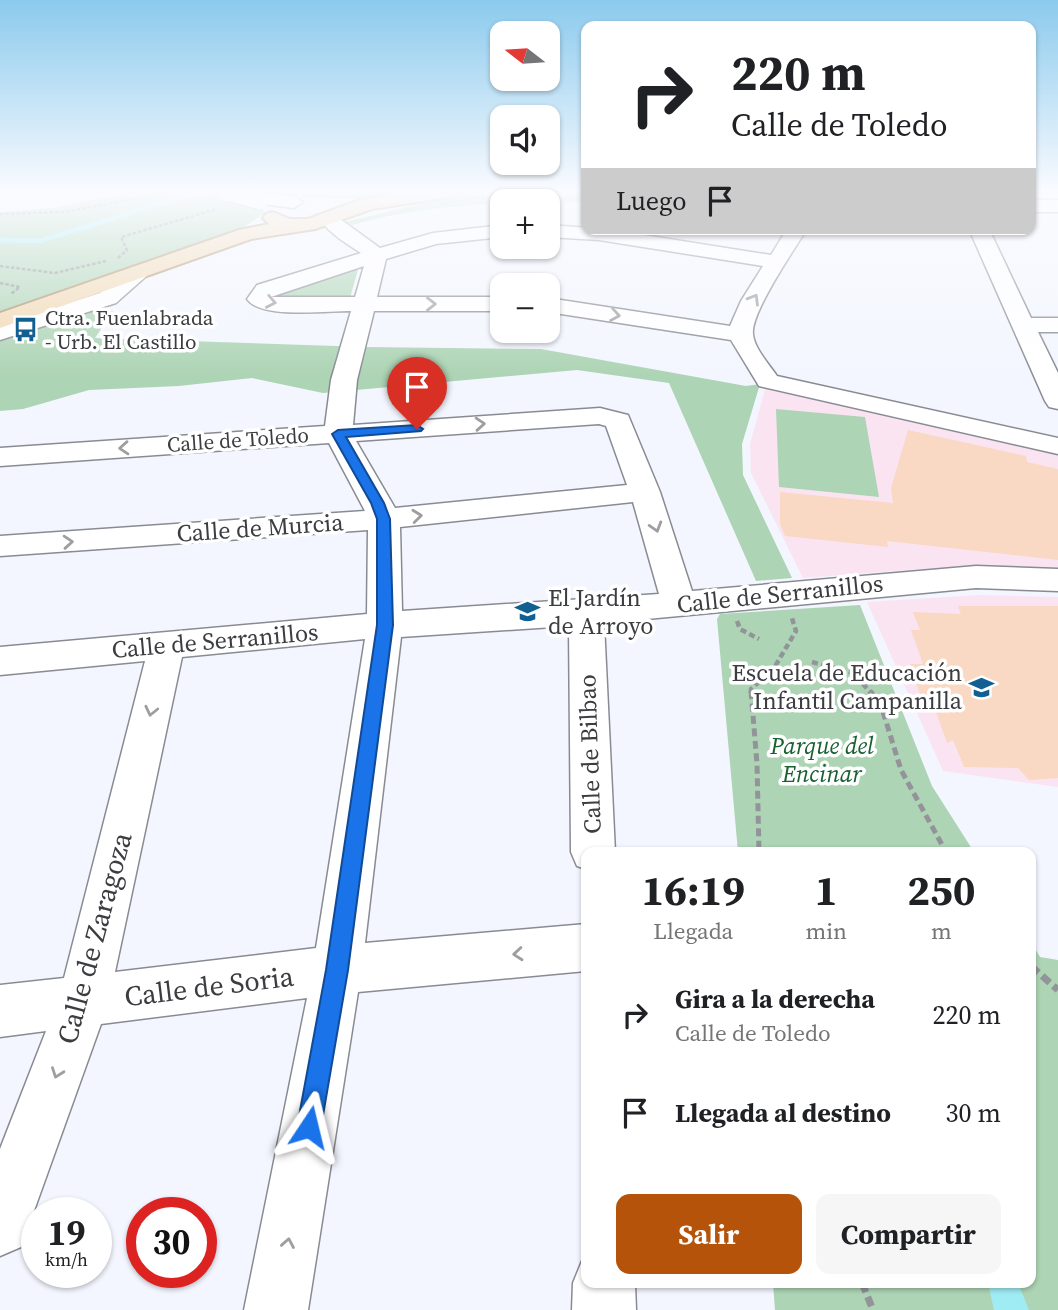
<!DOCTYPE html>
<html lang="es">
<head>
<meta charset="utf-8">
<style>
  :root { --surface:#fff; --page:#f6f6f6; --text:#202124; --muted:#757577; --accent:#b45309 }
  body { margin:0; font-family:"Source Serif 4",serif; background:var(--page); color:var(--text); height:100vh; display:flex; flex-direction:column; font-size:26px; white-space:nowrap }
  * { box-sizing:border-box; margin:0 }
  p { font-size:23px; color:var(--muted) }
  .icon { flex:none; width:38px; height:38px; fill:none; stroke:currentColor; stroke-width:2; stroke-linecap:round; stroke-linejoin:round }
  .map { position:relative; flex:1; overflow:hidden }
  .sheet { position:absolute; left:581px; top:847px; width:455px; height:441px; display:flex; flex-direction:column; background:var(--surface); border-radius:14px; box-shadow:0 2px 5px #0004 }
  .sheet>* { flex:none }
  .guide { position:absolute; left:581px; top:21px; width:455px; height:214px; border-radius:14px; box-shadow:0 2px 5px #0004; background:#fff; color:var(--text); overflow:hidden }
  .needle { width:46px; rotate:287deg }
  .controls { position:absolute; left:490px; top:21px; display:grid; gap:14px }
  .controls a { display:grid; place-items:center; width:70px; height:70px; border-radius:14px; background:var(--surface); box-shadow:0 2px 5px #0004; font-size:35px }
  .speed { position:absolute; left:21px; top:1197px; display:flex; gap:14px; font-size:35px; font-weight:700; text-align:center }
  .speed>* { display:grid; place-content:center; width:91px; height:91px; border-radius:50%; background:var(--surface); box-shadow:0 2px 5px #0004; line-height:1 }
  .speed small { font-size:18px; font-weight:400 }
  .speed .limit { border:10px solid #d22; background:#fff; color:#111 }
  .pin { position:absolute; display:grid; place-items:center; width:60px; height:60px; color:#fff; margin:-72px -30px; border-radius:50% 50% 50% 0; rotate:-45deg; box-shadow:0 0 7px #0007 }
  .pin .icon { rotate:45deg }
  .me { position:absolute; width:77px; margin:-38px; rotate:10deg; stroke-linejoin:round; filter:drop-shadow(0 0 5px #0008) }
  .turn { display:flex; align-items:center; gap:24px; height:147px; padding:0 35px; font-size:32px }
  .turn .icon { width:91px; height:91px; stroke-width:2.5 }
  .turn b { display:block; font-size:49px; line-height:60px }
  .then { display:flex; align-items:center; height:66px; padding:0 35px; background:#0003; gap:14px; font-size:26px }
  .eta { display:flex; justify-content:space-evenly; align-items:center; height:119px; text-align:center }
  .eta b { font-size:42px; font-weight:700; line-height:49px }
  .primary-button { display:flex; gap:14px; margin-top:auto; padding:14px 35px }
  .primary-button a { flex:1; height:80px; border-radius:14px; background:var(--accent); color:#fff; font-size:28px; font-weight:700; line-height:80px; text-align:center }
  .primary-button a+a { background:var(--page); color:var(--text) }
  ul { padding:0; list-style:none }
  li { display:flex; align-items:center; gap:21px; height:98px; padding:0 35px }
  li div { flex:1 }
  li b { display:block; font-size:26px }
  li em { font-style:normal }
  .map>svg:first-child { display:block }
  .education { fill:#fbe4f2 }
  .green { fill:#add4b4 }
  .water { fill:#a0ecf4 }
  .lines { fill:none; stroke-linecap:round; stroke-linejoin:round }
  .stream { stroke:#a0ecf4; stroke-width:4.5 }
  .building { fill:#f9d8c4 }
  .minor-casing { stroke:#898b92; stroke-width:3 }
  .major-casing { stroke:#ac9269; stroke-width:4 }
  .path-far3 { stroke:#929499; stroke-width:2.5; stroke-dasharray:3.5 2; stroke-linecap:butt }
  .path-far2 { stroke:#929499; stroke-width:4.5; stroke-dasharray:6 3.5; stroke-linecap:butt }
  .path-far1 { stroke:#929499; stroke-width:5; stroke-dasharray:8 4.5; stroke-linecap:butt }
  .path { stroke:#929499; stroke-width:7; stroke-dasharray:10 5; stroke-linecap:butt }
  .minor { fill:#fff; fill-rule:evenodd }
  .major { fill:#f2d9b2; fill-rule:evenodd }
  .minor-bridge-casing { stroke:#898b92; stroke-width:22; stroke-linecap:butt }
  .minor-bridge { stroke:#fff; stroke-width:20 }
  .oneway { stroke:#9e9ea0 }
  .route { fill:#1a73e8; stroke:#114b97; stroke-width:2 }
  .labels { text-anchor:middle; stroke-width:7; stroke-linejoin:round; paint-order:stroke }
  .far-poi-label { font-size:21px; fill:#3c3d40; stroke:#fff; text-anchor:start }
  .far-street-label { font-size:21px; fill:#3c3d40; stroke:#fff }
  .street-label { font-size:24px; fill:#3c3d40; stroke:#fff }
  .poi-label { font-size:24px; fill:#3c3d40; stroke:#fff; text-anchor:start }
  .park-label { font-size:24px; font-style:italic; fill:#176130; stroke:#fff }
  .near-street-label { font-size:28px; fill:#3c3d40; stroke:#fff }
</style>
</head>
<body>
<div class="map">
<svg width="1058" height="1310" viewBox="0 0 1058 1310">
  <rect width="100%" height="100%" fill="#f3f6fe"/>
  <g class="education">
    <polygon points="765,389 1058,453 1058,569 978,565 803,578 751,473 750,444"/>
    <polygon points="979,595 1058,597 1058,787 943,771 867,602"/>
  </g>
  <g class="green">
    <polygon points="134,191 411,191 368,199 283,197 262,207 265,213 241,229 0,314 0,212 53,208"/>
    <path d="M 475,191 L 586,191 L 586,202 C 502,203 429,202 345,227 L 341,223 Z"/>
    <polygon points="359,266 350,298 272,297 272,294"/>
    <polygon points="85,310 113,311 95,338 365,347 541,349 746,386 760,384 742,444 743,475 792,578 756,581 669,383 577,370 323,393 252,378 179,386 89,390 23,409 0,411 0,336"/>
    <polygon points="776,409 865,417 879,497 779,487"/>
    <polygon points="860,605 932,786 974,852 738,852 717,619 720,614"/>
    <polygon points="1031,942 1040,957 1058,960 1058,1310 775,1310 773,1283 1031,1283"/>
  </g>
  <polygon class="water" points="988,1283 1018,1283 1029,1310 994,1310"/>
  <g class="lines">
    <polyline class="stream" points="0,240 40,241 179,198 211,191"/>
  </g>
  <g class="building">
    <polygon points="908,430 1026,456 1027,462 1058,469 1058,560 887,541 888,547 785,536 780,524 780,492 893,503 891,488"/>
    <polygon points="958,606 1058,606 1058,778 1029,780 1018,768 964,767 953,740 947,743 932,701 922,700 910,664 923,664 911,630 920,630 913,612 961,614"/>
  </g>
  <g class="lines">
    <defs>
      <g id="minor">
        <polygon points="259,194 294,196 303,202 294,208 253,203 250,199"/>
        <rect x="1031" y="200" width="27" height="12"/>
        <path d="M 329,213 C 336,215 370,241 380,248 L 433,233 L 502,225 L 502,237 L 436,244 L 386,259 L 377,297 L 502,297 L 502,311 L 374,311 L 357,380 L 353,425 L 600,408 L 628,415 L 660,492 L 692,591 L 976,566 L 1058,569 L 1058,591 L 976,588 L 604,623 L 615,852 L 586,852 L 586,869 L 577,866 L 571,852 L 569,626 L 401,637 L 365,943 L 586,924 L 586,971 L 358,992 L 308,1310 L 244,1310 L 307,998 L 101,1024 L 21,1247 L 0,1256 L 0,1149 L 46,1031 L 0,1037 L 0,985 L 64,978 L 145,661 L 0,675 L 0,647 L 367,614 L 368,530 L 0,556 L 0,536 L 365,511 L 329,443 L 0,466 L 0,448 L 325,426 L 331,380 L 351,311 C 327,311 260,319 247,299 L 257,285 L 361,253 C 345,243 331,234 319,219 L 322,215 ZM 364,266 L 355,297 L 271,297 ZM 599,424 L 606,426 L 627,485 L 395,508 L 356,441 ZM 633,502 L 659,594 L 402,611 L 400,527 ZM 365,639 L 316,948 L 115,972 L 182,657 Z"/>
        <path d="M 548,225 L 606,229 L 771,255 L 787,229 L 807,229 C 795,248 750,314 753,334 C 754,348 769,364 777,376 L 1058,438 L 1058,454 L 759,386 L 731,340 L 548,312 L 548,298 L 730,326 L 741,301 L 763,266 L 599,240 L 548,237 Z"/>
        <polygon points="969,229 989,229 1031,318 1058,318 1058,332 1038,332 1058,373 1058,409 1049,407 1045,401"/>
        <polygon points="140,266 148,267 151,272 116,303 0,340 0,325 100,293 132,267"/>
        <polygon points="586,1259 586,1283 635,1283 636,1310 572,1310 573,1283 582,1261"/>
      </g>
      <polygon id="major" points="410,191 459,191 450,197 372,209 315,229 251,239 0,328 0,313 239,230 269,224 263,218 266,214 273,212 290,219 308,219 360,200"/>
    </defs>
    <use href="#minor" class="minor-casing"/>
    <use href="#major" class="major-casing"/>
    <g class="path-far3">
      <polyline points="465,197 526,200 586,198"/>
      <polyline points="0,214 64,212 177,191"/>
      <polyline points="118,258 127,250 121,237 217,209"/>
      <polyline points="0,266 55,273 106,261"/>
      <polyline points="0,283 20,287 11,294"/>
    </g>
    <g class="path-far2">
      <polyline points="737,621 740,629 759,639"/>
      <polyline points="812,662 853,673 871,693"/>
      <polyline points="751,693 751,689 774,668 796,631 791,615"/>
    </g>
    <g class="path-far1">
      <polyline points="751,691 757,764 759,852"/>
      <polyline points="870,691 880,702 901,770 946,852"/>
    </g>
    <g class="path">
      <polyline points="1031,966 1058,990"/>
      <polyline points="862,1283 873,1310"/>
    </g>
    <use href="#minor" class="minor"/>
    <use href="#major" class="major"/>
    <defs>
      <polyline id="minor-bridge" points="229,191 259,199"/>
    </defs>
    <use href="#minor-bridge" class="minor-bridge-casing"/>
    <use href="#minor-bridge" class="minor-bridge"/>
  </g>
  <defs><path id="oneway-chevron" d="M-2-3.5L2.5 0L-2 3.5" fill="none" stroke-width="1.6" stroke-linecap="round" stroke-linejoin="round" transform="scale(1.75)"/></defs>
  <g class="oneway">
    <use href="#oneway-chevron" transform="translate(754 299) rotate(-59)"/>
    <use href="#oneway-chevron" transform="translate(271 302) rotate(11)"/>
    <use href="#oneway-chevron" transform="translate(431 304)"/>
    <use href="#oneway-chevron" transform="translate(615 315) rotate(9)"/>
    <use href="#oneway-chevron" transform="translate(480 424) rotate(-4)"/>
    <use href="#oneway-chevron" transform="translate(124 448) rotate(176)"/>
    <use href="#oneway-chevron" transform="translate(417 516) rotate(-6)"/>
    <use href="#oneway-chevron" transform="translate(656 527) rotate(73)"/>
    <use href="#oneway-chevron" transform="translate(68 542) rotate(-4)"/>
    <use href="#oneway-chevron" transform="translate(151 711) rotate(103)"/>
    <use href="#oneway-chevron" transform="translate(518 954) rotate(175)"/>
    <use href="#oneway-chevron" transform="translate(57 1073) rotate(110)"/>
    <use href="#oneway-chevron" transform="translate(288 1243) rotate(-80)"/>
  </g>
  <linearGradient id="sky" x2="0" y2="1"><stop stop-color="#8bcaed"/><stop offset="0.51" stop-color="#fafbff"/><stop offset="1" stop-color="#fafbff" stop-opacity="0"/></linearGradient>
  <rect width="1058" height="375" fill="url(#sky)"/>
  <polygon class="route" points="417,425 423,429 421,431 346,437 384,503 390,519 393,625 348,970 321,1127 317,1136 309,1139 300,1136 297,1127 326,970 377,625 377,519 371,503 332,434 338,430"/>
  <defs>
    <symbol id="bus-bare" viewBox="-9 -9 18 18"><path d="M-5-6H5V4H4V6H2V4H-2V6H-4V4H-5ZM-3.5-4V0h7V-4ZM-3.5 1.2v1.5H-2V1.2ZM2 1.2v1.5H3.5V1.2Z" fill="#125f92" stroke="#fff" stroke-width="2.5" paint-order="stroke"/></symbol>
    <symbol id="school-bare" viewBox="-9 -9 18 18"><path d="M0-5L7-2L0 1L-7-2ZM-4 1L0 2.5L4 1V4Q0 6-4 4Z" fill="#125f92" stroke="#fff" stroke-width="2.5" paint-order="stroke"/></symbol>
  </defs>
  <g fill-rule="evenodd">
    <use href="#bus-bare" x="8" y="312" width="35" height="35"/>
    <use href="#school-bare" x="510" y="594" width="35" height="35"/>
    <use href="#school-bare" x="964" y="670" width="35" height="35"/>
  </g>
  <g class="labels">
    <g class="far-poi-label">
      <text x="45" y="325">Ctra. Fuenlabrada<tspan x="45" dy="24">- Urb. El Castillo</tspan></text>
    </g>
    <g class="far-street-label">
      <text transform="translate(238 440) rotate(-4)" y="7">Calle de Toledo</text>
    </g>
    <g class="street-label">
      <text transform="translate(260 528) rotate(-4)" y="8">Calle de Murcia</text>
      <text transform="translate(780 594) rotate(-6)" y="8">Calle de Serranillos</text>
      <text transform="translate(215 641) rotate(-5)" y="8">Calle de Serranillos</text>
      <text transform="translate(590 754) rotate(-92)" y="8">Calle de Bilbao</text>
    </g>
    <g class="poi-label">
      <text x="548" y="606">El Jardín<tspan x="548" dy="28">de Arroyo</tspan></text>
      <text x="962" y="681" text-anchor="end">Escuela de Educación<tspan x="962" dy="28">Infantil Campanilla</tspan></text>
    </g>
    <g class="park-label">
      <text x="822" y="754">Parque del<tspan x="822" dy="28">Encinar</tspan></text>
    </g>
    <g class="near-street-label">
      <text transform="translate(94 938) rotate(-75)" y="10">Calle de Zaragoza</text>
      <text transform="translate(209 986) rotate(-7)" y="10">Calle de Soria</text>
    </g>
  </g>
</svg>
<div class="controls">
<a><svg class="needle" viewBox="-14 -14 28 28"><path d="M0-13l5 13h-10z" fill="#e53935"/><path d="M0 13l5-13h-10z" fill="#757577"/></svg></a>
<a><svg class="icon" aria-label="sound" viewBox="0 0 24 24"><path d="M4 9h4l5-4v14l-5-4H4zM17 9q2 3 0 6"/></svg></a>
<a>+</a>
<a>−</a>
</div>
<div class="speed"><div>19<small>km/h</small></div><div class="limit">30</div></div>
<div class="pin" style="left:417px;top:429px;background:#d93025"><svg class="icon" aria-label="arrive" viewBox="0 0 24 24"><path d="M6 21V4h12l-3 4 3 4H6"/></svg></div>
<svg class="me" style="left:309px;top:1127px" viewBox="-20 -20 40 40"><path d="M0-17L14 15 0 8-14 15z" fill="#1a73e8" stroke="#fff" stroke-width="4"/></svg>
<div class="guide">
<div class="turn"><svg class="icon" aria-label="right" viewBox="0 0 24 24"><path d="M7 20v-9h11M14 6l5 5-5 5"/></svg><div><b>220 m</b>Calle de Toledo</div></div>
<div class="then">Luego<svg class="icon" aria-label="arrive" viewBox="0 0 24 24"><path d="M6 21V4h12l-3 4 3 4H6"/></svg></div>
</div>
<section class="sheet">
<div class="eta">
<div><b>16:19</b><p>Llegada</p></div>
<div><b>1</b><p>min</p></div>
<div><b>250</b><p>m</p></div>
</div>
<ul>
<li><svg class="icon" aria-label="right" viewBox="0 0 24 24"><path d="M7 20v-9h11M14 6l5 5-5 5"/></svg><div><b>Gira a la derecha</b><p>Calle de Toledo</p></div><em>220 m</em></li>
<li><svg class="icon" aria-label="arrive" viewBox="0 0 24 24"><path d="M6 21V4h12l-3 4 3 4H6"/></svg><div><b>Llegada al destino</b></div><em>30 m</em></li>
</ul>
<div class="primary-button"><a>Salir</a><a>Compartir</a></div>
</section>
</div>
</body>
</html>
